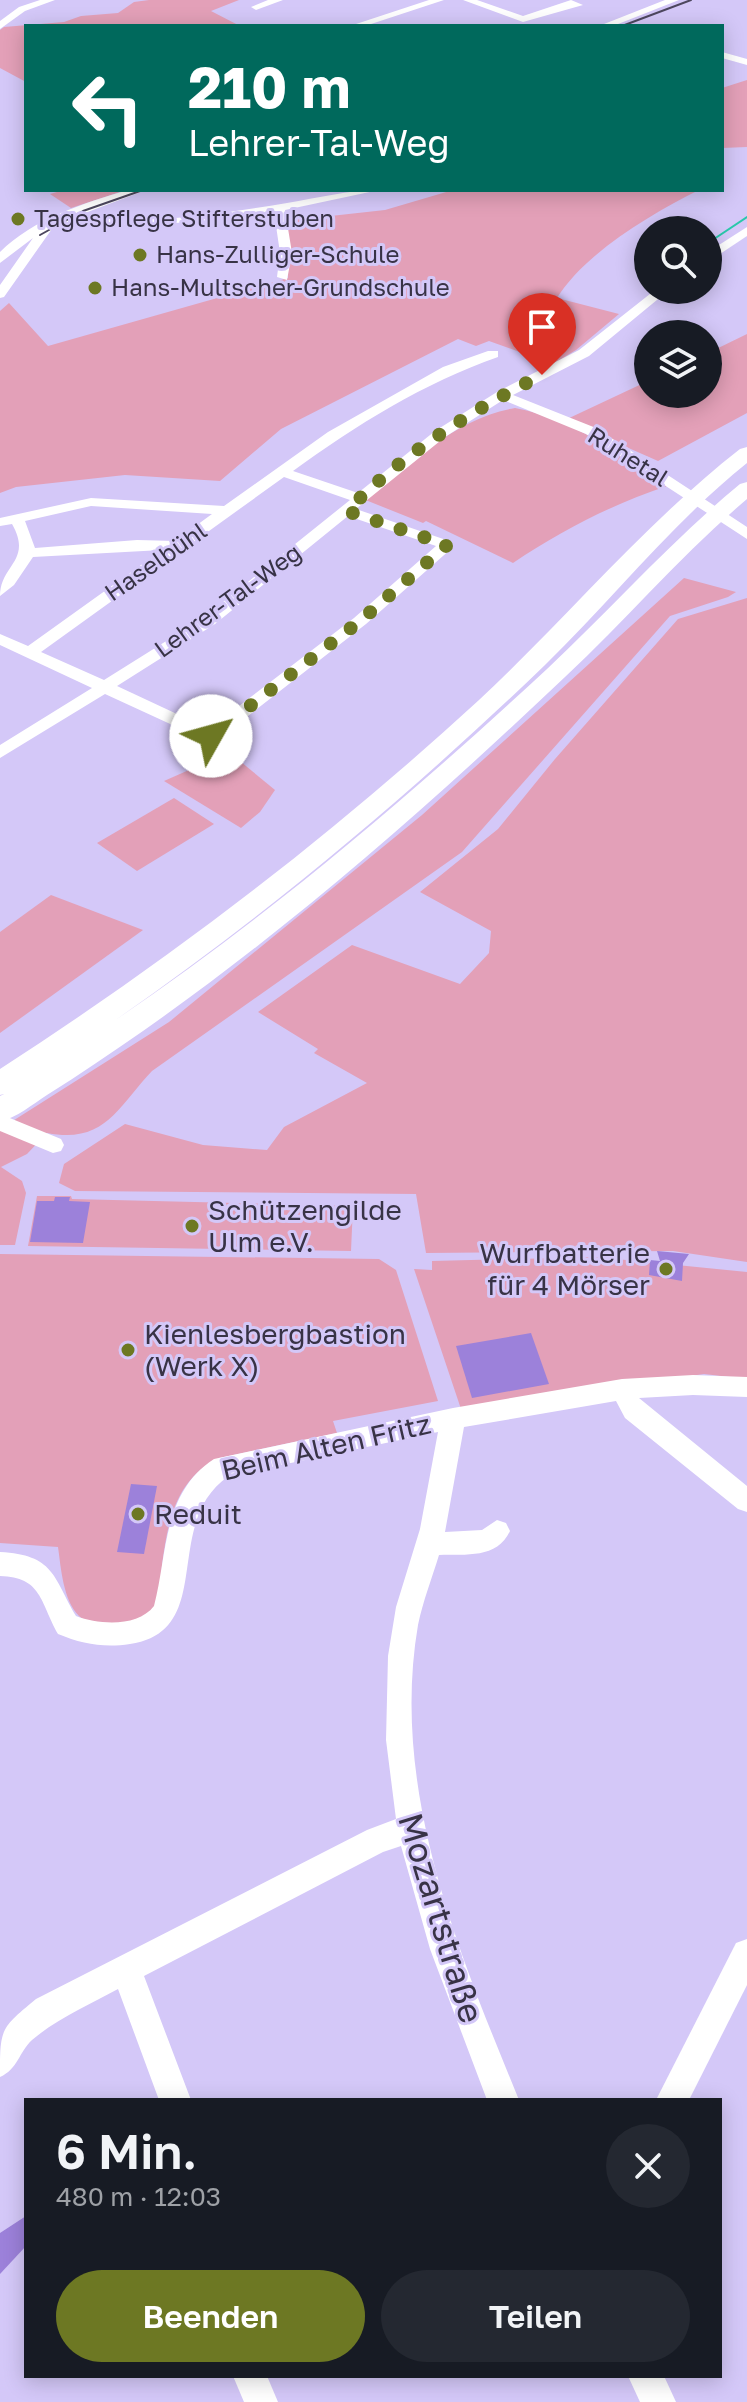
<!DOCTYPE html>
<html lang="de">
<head>
<meta charset="utf-8">
<style>
  :root { --surface:#171b24; --page:#242831; --text:#f1f3f6; --muted:#9ea1a6; --accent:#6d7823 }
  body { margin:0; font-family:"Golos Text",sans-serif; background:var(--page); color:var(--text); height:100vh; display:flex; flex-direction:column; font-size:30px; white-space:nowrap }
  * { box-sizing:border-box; margin:0 }
  p { font-size:26px; color:var(--muted) }
  .icon { flex:none; width:44px; height:44px; fill:none; stroke:currentColor; stroke-width:2; stroke-linecap:round; stroke-linejoin:round }
  .map { position:relative; flex:1; overflow:hidden }
  .panel { position:absolute; left:24px; top:2098px; width:698px; height:280px; display:flex; flex-direction:column; background:var(--surface); border-radius:0px; box-shadow:0 4px 20px #0003 }
  .panel>* { flex:none }
  .banner { position:absolute; left:24px; top:24px; width:700px; height:168px; border-radius:0px; box-shadow:0 4px 20px #0003; background:#00695c; color:#fff; overflow:hidden }
  .controls { position:absolute; left:634px; top:216px; display:grid; gap:16px }
  .controls a { display:grid; place-items:center; width:88px; height:88px; border-radius:50%; background:var(--surface); box-shadow:0 4px 20px #0003; font-size:40px }
  .pin { position:absolute; display:grid; place-items:center; width:68px; height:68px; color:#fff; margin:-82px -34px; border-radius:50% 50% 50% 0; rotate:-45deg; box-shadow:0 0 8px #0007 }
  .pin .icon { rotate:45deg }
  .me { position:absolute; width:88px; margin:-44px; rotate:52deg; stroke-linejoin:round; filter:drop-shadow(0 0 6px #0008) }
  .turn { display:flex; align-items:center; gap:28px; height:168px; padding:0 32px; font-size:36px }
  .turn .icon { width:104px; height:104px; stroke-width:2.5 }
  .turn b { display:block; font-size:56px; line-height:68px }
  .round { display:grid; place-items:center; flex:none; width:84px; height:84px; border-radius:42px; background:var(--page) }
  .headline { display:flex; align-items:center; justify-content:space-between; height:136px; padding:0 32px }
  h1 { font-size:48px; font-weight:600; line-height:60px }
  .primary-button { display:flex; gap:16px; margin-top:auto; padding:16px 32px }
  .primary-button a { flex:1; height:92px; border-radius:48px; background:var(--accent); color:#fff; font-size:32px; font-weight:600; line-height:92px; text-align:center }
  .primary-button a+a { background:var(--page); color:var(--text) }
  .map>svg:first-child { display:block }
  .green { fill:#e3a0b8 }
  .lines { fill:none; stroke-linecap:round; stroke-linejoin:round }
  .stream { stroke:#29c8aa; stroke-width:2 }
  .building { fill:#9c81da }
  .minor { fill:#fff; fill-rule:evenodd }
  .highway { fill:#fff; fill-rule:evenodd }
  .tram { stroke:#4d475e; stroke-width:2 }
  .route { stroke:#6d7823; stroke-width:14; stroke-dasharray:0 25.2 }
  .poi-dot { fill:#6d7823; stroke:#d4c8f8; stroke-width:3 }
  .labels { text-anchor:middle; stroke-width:6; stroke-linejoin:round; paint-order:stroke }
  .far-poi-label { font-size:24px; fill:#383346; stroke:#d4c8f8; text-anchor:start }
  .far-street-label { font-size:24px; fill:#383346; stroke:#d4c8f8 }
  .poi-label { font-size:28px; fill:#383346; stroke:#d4c8f8; text-anchor:start }
  .street-label { font-size:28px; fill:#383346; stroke:#d4c8f8 }
  .near-street-label { font-size:34px; fill:#383346; stroke:#d4c8f8 }
</style>
</head>
<body>
<div class="map">
<svg width="747" height="2402" viewBox="0 0 747 2402">
  <rect width="100%" height="100%" fill="#d4c8f8"/>
  <g class="green">
    <polygon points="149,0 239,0 211,11 240,26 26,26 26,82 0,68 0,30 4,27 64,22 81,16 118,13 134,2"/>
    <polygon points="747,80 747,147 722,148 722,88"/>
    <polygon points="64,190 126,190 71,208 50,194"/>
    <path d="M 453,190 L 699,190 C 651,214 585,253 557,298 L 619,314 L 576,350 L 553,364 L 489,341 L 476,346 L 458,339 L 281,429 L 220,481 L 125,475 L 16,487 L 0,493 L 0,311 L 9,303 L 48,346 L 288,278 L 285,221 L 385,210 Z"/>
    <polygon points="747,334 747,413 658,461 565,420 648,381 648,394 708,394 708,353"/>
    <path d="M 515,408 C 572,418 620,455 667,486 C 611,505 562,530 513,563 L 426,521 L 423,523 L 363,499 C 409,464 456,418 515,408 Z"/>
    <path d="M 684,578 L 736,592 L 728,597 L 670,616 L 462,852 L 152,1071 C 117,1108 105,1144 47,1133 L 27,1154 L 1,1167 L 22,1181 L 26,1193 L 15,1245 L 0,1245 L 0,1129 L 169,1022 L 422,815 Z"/>
    <polygon points="747,598 747,1262 673,1251 426,1253 416,1194 75,1191 59,1183 64,1164 125,1124 203,1145 267,1150 284,1127 367,1083 314,1053 318,1049 258,1012 352,945 460,984 489,953 491,931 420,892 498,829 555,759 678,619"/>
    <polygon points="235,757 275,790 260,812 241,828 164,781 189,770"/>
    <polygon points="174,798 214,824 137,871 97,843"/>
    <polygon points="51,895 143,930 0,1033 0,932"/>
    <polygon points="37,1196 71,1196 72,1199 353,1206 351,1251 28,1246"/>
    <path d="M 0,1254 L 379,1259 L 396,1270 L 438,1401 L 333,1421 L 337,1433 L 219,1458 C 176,1479 168,1520 162,1565 C 161,1576 164,1591 160,1602 C 152,1624 95,1632 79,1616 C 63,1600 61,1568 58,1547 L 0,1543 Z"/>
    <polygon points="596,1257 747,1272 747,1379 704,1374 461,1409 414,1269 432,1270 432,1261"/>
  </g>
  <g class="lines">
    <polyline class="stream" points="708,243 747,217"/>
  </g>
  <g class="building">
    <polygon points="55,1197 70,1197 69,1201 90,1202 83,1243 30,1242 37,1201 54,1201"/>
    <polygon points="657,1251 689,1254 683,1263 682,1281 649,1275 650,1260 660,1261"/>
    <polygon points="531,1333 549,1384 472,1398 456,1346"/>
    <polygon points="131,1484 157,1486 144,1554 117,1552"/>
    <polygon points="26,2216 26,2246 0,2274 0,2233"/>
  </g>
  <g class="lines">
    <g class="minor">
      <polygon points="40,0 55,0 25,11 0,29 0,21 19,7"/>
      <polygon points="268,0 283,0 256,10 251,7"/>
      <polygon points="429,0 444,0 365,26 350,26"/>
      <polygon points="463,0 477,0 523,16 571,0 583,5 523,22"/>
      <polygon points="665,0 679,0 613,26 599,26"/>
      <polygon points="722,52 747,59 747,65 722,58"/>
      <path d="M 128,190 L 146,190 L 77,216 C 144,226 221,214 287,203 C 318,198 348,190 379,190 L 285,210 L 292,253 L 287,280 L 277,277 L 280,253 L 274,212 C 227,219 180,224 132,225 C 109,225 72,217 54,226 L 4,297 L 0,298 L 0,285 L 33,238 L 0,263 L 0,252 C 33,219 84,203 128,190 Z"/>
      <polygon points="747,227 747,236 708,262 708,252"/>
      <path d="M 655,290 L 669,290 L 589,356 L 513,395 L 596,428 L 747,527 L 747,539 L 586,434 L 503,400 L 445,437 L 356,509 L 452,542 L 452,548 L 366,624 L 217,740 L 205,740 L 105,694 L 0,758 L 0,745 L 92,688 L 0,645 L 0,634 L 28,646 L 162,550 L 33,557 L 14,585 L 0,596 C 0,565 33,561 12,524 L 0,526 L 0,518 L 91,498 L 224,506 L 328,432 L 443,367 L 488,351 L 498,351 L 498,357 C 424,383 356,425 293,471 L 358,493 L 435,431 L 497,392 L 579,350 ZM 284,477 L 350,500 L 203,618 L 104,680 L 41,652 ZM 91,506 L 212,514 L 175,541 L 137,540 L 35,548 L 25,521 ZM 348,516 L 436,546 L 354,618 L 209,729 L 117,686 L 215,624 Z"/>
      <polygon points="0,1114 61,1139 64,1145 61,1151 53,1153 0,1131"/>
      <path d="M 693,1375 L 747,1377 L 747,1397 L 693,1395 L 639,1398 L 747,1486 L 747,1512 L 738,1509 L 625,1418 L 616,1401 L 464,1427 L 445,1532 L 482,1530 L 497,1520 L 506,1523 L 510,1531 C 497,1559 466,1554 439,1555 C 432,1578 423,1601 418,1625 C 390,1789 458,1951 519,2100 L 487,2100 L 430,1949 L 401,1846 L 383,1852 L 144,1976 L 191,2100 L 159,2100 L 118,1989 C 89,2005 58,2018 32,2040 C 19,2052 18,2069 0,2077 C 0,2028 0,2029 36,1999 L 367,1830 L 396,1819 L 386,1740 L 388,1656 L 396,1607 L 420,1529 L 438,1432 L 229,1476 C 160,1522 218,1631 130,1644 C 104,1648 82,1644 58,1634 C 40,1602 42,1577 0,1576 L 0,1552 C 54,1555 53,1576 76,1616 C 100,1625 138,1627 154,1606 C 168,1553 162,1493 214,1459 L 453,1408 L 622,1379 Z"/>
      <polygon points="747,1939 747,1985 689,2100 656,2100 736,1943"/>
      <polygon points="233,2376 267,2376 278,2402 244,2402"/>
      <polygon points="628,2376 664,2376 676,2402 640,2402"/>
    </g>
    <path class="highway" d="M 747,447 L 747,463 C 672,523 613,599 545,665 C 410,795 268,914 114,1021 C 269,916 410,796 547,669 C 612,608 671,541 740,484 L 747,482 L 747,499 C 682,554 627,619 565,677 C 431,804 294,925 143,1031 C 111,1053 79,1075 47,1095 C 32,1105 17,1117 0,1122 L 0,1096 L 4,1094 L 0,1095 L 0,1069 C 170,959 329,838 479,700 C 567,618 645,523 740,449 Z"/>
    <g class="tram">
      <polyline points="622,26 691,0"/>
      <polyline points="40,235 83,211 143,190"/>
    </g>
  </g>
  <g class="lines">
    <path class="route" d="M 211,736 L 360,621 L 447,545 L 347,511 C 401,455 474,409 542,375"/>
  </g>
  <g class="poi-dot">
    <circle cx="18" cy="219" r="8"/>
    <circle cx="140" cy="255" r="8"/>
    <circle cx="95" cy="288" r="8"/>
    <circle cx="192" cy="1226" r="8"/>
    <circle cx="666" cy="1269" r="8"/>
    <circle cx="128" cy="1350" r="8"/>
    <circle cx="138" cy="1514" r="8"/>
  </g>
  <g class="labels">
    <g class="far-poi-label">
      <text x="34" y="227">Tagespflege Stifterstuben</text>
      <text x="156" y="263">Hans-Zulliger-Schule</text>
      <text x="111" y="296">Hans-Multscher-Grundschule</text>
    </g>
    <g class="far-street-label">
      <text transform="translate(628 457) rotate(32)" y="8">Ruhetal</text>
      <text transform="translate(156 562) rotate(-35)" y="8">Haselbühl</text>
      <text transform="translate(228 601) rotate(-36)" y="8">Lehrer-Tal-Weg</text>
    </g>
    <g class="poi-label">
      <text x="208" y="1220">Schützengilde<tspan x="208" dy="32">Ulm e.V.</tspan></text>
      <text x="650" y="1263" text-anchor="end">Wurfbatterie<tspan x="650" dy="32">für 4 Mörser</tspan></text>
      <text x="144" y="1344">Kienlesbergbastion<tspan x="144" dy="32">(Werk X)</tspan></text>
      <text x="154" y="1524">Reduit</text>
    </g>
    <g class="street-label">
      <text transform="translate(326 1447) rotate(-13)" y="10">Beim Alten Fritz</text>
    </g>
    <g class="near-street-label">
      <text transform="translate(441 1918) rotate(73)" y="12">Mozartstraße</text>
    </g>
  </g>
</svg>
<div class="controls">
<a><svg class="icon" aria-label="search" viewBox="0 0 24 24"><circle cx="10" cy="10" r="6"/><path d="M15 15l6 6"/></svg></a>
<a><svg class="icon" aria-label="layers" viewBox="0 0 24 24"><path d="M12 4l9 5-9 5-9-5zM3 14l9 5 9-5"/></svg></a>
</div>
<div class="pin" style="left:542px;top:375px;background:#d93025"><svg class="icon" aria-label="arrive" viewBox="0 0 24 24"><path d="M6 21V4h12l-3 4 3 4H6"/></svg></div>
<svg class="me" style="left:211px;top:736px" viewBox="-20 -20 40 40"><circle r="19" fill="#fff"/><path d="M0-13L10 11 0 6-10 11z" fill="#6d7823"/></svg>
<div class="banner">
<div class="turn"><svg class="icon" aria-label="left" viewBox="0 0 24 24"><path d="M17 20v-9H6M10 6l-5 5 5 5"/></svg><div><b>210 m</b>Lehrer-Tal-Weg</div></div>
</div>
<section class="panel">
<div class="headline"><div><h1>6 Min.</h1><p>480 m · 12:03</p></div><a class="round"><svg class="icon" aria-label="close" viewBox="0 0 24 24"><path d="M6 6l12 12M18 6L6 18"/></svg></a></div>
<div class="primary-button"><a>Beenden</a><a>Teilen</a></div>
</section>
</div>
</body>
</html>
